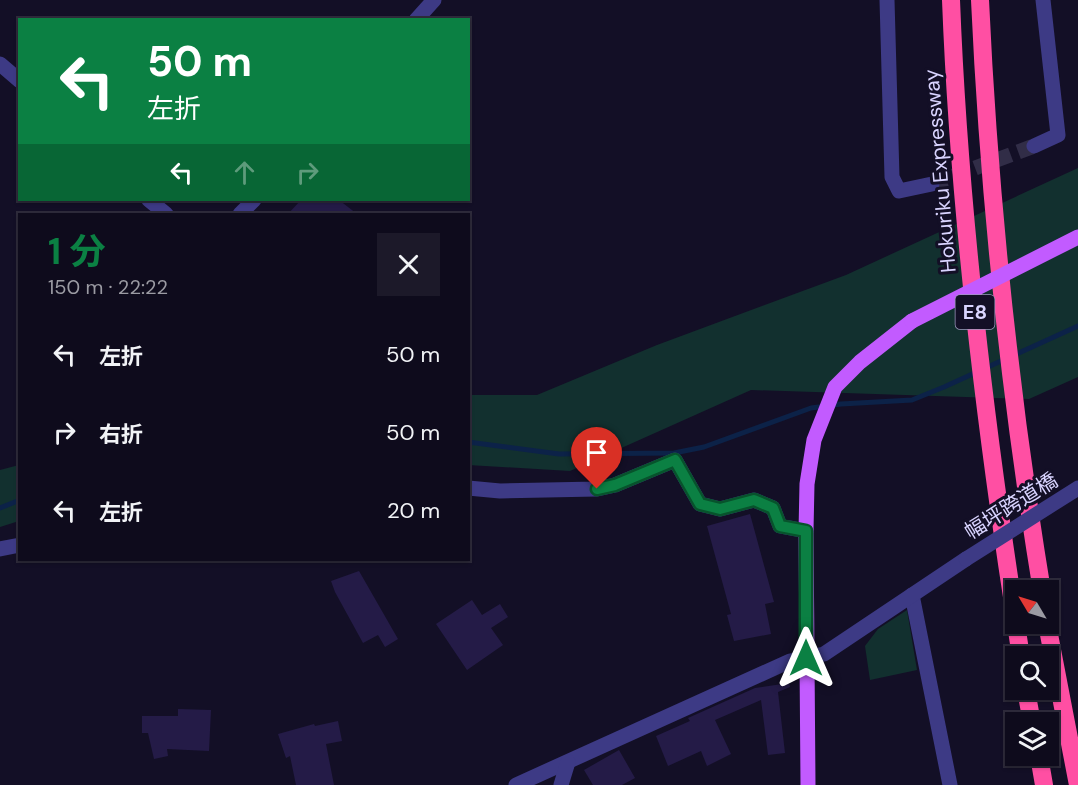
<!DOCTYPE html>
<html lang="ja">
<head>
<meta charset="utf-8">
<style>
  :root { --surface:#0e0b1c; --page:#1c1929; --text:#f1f3f6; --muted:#9b9ba3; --line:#2e2b3b; --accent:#0b8043 }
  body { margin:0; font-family:"DM Sans","Noto Sans JP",sans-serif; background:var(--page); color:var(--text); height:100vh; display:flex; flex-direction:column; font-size:22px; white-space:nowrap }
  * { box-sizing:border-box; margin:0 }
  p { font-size:20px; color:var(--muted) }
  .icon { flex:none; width:33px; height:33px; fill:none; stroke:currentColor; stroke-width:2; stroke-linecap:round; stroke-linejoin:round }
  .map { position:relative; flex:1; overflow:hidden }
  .sheet { position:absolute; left:18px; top:213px; width:452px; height:348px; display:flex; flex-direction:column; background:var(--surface); border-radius:0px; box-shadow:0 2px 4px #0004,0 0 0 2px var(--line) }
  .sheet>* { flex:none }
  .banner { position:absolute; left:18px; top:18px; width:452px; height:183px; border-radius:0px; box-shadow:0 2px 4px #0004,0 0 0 2px var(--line); background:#0b8043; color:#fff; overflow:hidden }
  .needle { width:39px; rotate:308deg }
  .tools { position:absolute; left:1005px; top:580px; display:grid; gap:12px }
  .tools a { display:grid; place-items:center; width:54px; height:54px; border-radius:0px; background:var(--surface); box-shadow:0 2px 4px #0004,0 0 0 2px var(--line); font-size:30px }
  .pin { position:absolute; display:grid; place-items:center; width:51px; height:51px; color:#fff; margin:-62px -26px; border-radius:50% 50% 50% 0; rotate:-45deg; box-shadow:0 0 6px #0007 }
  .pin .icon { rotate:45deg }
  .me { position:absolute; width:66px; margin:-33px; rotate:0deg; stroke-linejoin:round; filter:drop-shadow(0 0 4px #0008) }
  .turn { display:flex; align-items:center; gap:21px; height:126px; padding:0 30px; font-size:27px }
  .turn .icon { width:78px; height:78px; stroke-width:2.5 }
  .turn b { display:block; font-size:42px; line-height:51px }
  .lanes { display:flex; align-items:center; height:57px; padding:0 30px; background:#0003; justify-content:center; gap:30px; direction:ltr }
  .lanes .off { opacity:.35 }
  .round { display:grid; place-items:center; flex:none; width:63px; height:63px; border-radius:0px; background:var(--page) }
  .headline { display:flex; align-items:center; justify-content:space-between; height:102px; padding:0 30px }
  h1 { font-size:36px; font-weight:700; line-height:45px; color:var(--accent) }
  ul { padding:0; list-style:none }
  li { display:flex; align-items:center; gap:18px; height:78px; padding:0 30px }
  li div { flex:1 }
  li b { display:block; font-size:22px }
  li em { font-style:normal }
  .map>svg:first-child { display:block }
  .green { fill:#12302f }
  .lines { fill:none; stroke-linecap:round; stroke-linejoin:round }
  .stream { stroke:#0c2248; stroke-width:5 }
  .building { fill:#241b47 }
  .minor-tunnel { stroke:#312d47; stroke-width:15; stroke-dasharray:15 8; stroke-linecap:butt }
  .minor { stroke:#3d3a85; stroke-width:15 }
  .major { stroke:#c25bff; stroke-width:15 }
  .highway { stroke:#ff4fa3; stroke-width:18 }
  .minor-bridge { stroke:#3d3a85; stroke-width:15 }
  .major-bridge { stroke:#c25bff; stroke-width:15 }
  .route-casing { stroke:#07532c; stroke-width:15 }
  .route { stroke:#0b8043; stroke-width:10 }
  .labels { text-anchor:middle; stroke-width:6; stroke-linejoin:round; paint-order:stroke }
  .shield { fill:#130f26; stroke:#9e99be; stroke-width:1.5 }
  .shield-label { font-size:20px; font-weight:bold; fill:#d9d4ff }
  .street-label { font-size:21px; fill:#d9d4ff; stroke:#130f26 }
</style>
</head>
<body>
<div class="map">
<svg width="1078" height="785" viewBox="0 0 1078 785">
  <rect width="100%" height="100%" fill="#130f26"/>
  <g class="green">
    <polygon points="1078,168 1078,377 1029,399 751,390 570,471 468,465 468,395 537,395 657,345 846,275"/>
    <polygon points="19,465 19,521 0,527 0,470"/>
    <polygon points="907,610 917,670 870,680 865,646 878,629"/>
  </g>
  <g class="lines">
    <g class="stream">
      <polyline points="468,442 559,454 674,453 704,447 811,408 841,404 912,400 944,387 1078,326"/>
      <polyline points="0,508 20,500"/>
    </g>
  </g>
  <g class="building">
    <polygon points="301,200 339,200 357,214 288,214"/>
    <polygon points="750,514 774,602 765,604 771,634 734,641 727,615 731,614 707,526"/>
    <polygon points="359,571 398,639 385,647 378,635 363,643 335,592 331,581"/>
    <polygon points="472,600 482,615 500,604 508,617 491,628 503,645 467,670 436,624"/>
    <polygon points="789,683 790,687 778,692 785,753 768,755 761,700 715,720 731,754 707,766 701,751 668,766 656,736 690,721 688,718 755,688"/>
    <polygon points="178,709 211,710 209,751 167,749 168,756 154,759 148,733 142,733 142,716 178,716"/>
    <polygon points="338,721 342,741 326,744 334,785 296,785 290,756 286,758 278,734 314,724 315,726"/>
    <polygon points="619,750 635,778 622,785 593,785 584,770"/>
  </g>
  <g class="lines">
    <polyline class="minor-tunnel" points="932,184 1034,146"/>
    <g class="minor">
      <polyline points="887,0 892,177 899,191 932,184"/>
      <polyline points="416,20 434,0"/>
      <polyline points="0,64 20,81"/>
      <polyline points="1034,146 1058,135 1043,0"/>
      <polyline points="149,200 166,214"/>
      <polyline points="240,214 254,200"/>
      <polyline points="468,488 500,491 597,489 615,485 675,460 700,504 720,509 754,500 773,508 780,526 806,531"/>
      <polyline points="0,549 20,545"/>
      <polyline points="912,595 950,785"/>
      <polyline points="516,785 790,661 824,654 966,559"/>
      <polyline points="561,785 568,762"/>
    </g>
    <polyline class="major" points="808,785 806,531 807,484 814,440 835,387 860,362 912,321"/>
    <g class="highway">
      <path d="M 951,0 C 959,209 984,417 1016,623"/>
      <path d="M 980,0 C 989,197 1010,396 1042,591"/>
      <polyline points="1016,624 1021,657"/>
      <polyline points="1047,624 1078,785"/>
      <polyline points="1026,690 1032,723"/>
      <polyline points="1039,756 1044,785"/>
    </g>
    <polyline class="minor-bridge" points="966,559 1078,488"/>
    <polyline class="major-bridge" points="912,321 1078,237"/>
  </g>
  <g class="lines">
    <defs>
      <polyline id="route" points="597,489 615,485 675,460 700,504 720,509 754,500 773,508 780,526 806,531 806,658"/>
    </defs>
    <use href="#route" class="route-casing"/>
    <use href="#route" class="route"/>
  </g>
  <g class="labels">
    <rect class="shield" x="955.5" y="295" width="39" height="34" rx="4.5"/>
    <g class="shield-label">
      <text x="975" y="319">E8</text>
    </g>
    <g class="street-label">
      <text transform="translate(940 171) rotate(-95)" y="7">Hokuriku Expressway</text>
      <text transform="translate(1011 506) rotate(-32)" y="7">幅坪跨道橋</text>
    </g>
  </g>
</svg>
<div class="tools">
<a><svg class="needle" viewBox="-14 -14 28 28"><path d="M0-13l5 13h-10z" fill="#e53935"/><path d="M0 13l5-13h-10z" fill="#9b9ba3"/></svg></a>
<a><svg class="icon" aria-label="search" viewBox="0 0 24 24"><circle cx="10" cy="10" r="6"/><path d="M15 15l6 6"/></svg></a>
<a><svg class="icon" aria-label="layers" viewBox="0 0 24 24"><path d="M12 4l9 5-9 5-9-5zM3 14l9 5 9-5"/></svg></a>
</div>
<div class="pin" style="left:597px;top:489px;background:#d93025"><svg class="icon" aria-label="arrive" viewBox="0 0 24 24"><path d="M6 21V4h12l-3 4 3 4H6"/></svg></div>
<svg class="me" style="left:806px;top:658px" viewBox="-20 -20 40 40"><path d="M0-17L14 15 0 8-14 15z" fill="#0b8043" stroke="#fff" stroke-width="4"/></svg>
<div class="banner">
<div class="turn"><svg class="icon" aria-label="left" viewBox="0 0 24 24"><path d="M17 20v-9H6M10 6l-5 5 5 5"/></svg><div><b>50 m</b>左折</div></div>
<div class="lanes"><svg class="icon" aria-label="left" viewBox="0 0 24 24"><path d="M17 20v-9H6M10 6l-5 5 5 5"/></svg><svg class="icon off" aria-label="ahead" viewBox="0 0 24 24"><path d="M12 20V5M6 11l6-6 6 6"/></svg><svg class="icon off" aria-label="right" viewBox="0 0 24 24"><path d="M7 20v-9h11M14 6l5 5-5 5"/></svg></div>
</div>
<section class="sheet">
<div class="headline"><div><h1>1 分</h1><p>150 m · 22:22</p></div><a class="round"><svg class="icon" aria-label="close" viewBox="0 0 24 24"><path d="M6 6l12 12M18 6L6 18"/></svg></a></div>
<ul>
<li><svg class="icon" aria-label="left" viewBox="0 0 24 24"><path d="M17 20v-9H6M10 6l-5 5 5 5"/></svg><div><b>左折</b></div><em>50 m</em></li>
<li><svg class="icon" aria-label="right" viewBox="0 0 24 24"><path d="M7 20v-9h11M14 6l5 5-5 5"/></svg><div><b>右折</b></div><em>50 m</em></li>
<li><svg class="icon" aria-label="left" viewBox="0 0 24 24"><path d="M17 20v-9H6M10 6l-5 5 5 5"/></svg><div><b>左折</b></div><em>20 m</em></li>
</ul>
</section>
</div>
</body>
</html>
